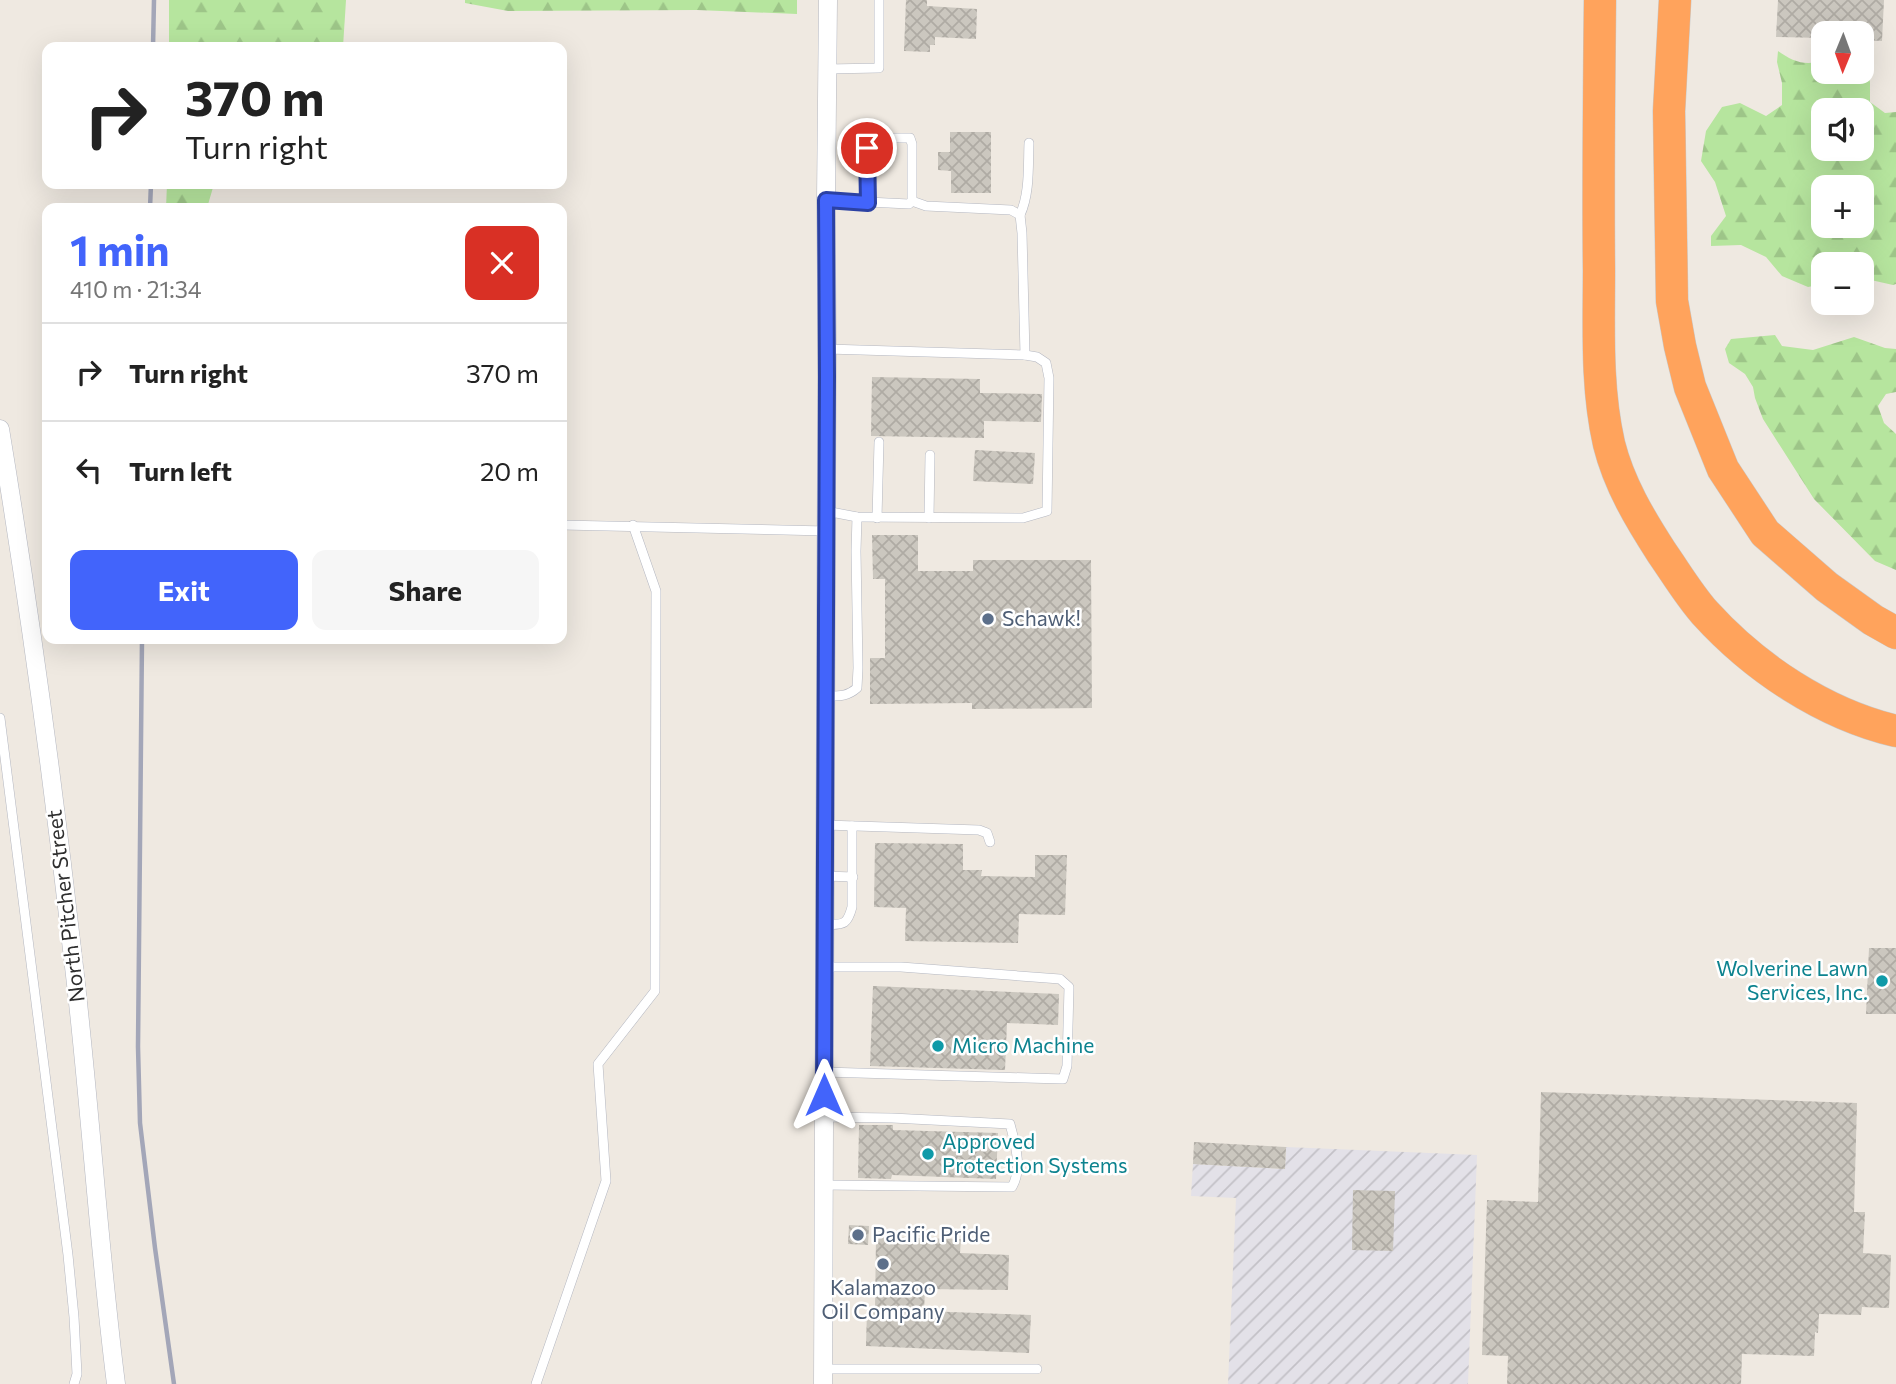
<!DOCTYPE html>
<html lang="en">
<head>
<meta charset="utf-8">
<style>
  :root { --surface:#fff; --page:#f6f6f6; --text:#222; --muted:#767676; --line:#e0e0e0; --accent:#4264fb }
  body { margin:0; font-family:Commissioner,sans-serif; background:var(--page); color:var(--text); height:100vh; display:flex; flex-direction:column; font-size:26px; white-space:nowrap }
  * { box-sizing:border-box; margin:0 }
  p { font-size:23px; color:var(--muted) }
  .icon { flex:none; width:38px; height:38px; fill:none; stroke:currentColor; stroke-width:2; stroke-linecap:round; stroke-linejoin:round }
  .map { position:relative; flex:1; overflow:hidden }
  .side { position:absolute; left:42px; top:203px; width:525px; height:441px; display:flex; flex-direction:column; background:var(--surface); border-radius:14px; box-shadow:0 7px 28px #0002 }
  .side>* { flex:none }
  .top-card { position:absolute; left:42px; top:42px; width:525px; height:147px; border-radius:14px; box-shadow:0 7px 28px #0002; background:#fff; color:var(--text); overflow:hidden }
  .needle { width:46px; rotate:181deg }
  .tools { position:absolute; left:1811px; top:21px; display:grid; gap:14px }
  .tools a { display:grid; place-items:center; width:63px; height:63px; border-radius:14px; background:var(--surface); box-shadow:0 7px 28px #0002; font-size:35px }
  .pin { position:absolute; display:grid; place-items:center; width:60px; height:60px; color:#fff; margin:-30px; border:4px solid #fff; border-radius:50%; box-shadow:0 2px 7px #0007 }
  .me { position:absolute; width:77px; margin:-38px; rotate:0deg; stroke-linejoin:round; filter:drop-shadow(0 0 5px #0008) }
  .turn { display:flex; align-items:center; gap:24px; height:147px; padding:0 28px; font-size:32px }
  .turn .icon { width:91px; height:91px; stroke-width:2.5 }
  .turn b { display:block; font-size:49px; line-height:60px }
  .round { display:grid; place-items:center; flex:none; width:74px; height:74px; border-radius:14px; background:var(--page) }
  .overview { display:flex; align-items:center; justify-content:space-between; height:119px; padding:0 28px }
  h1 { font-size:42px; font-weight:700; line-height:52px; color:var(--accent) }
  .cta { display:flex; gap:14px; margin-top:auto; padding:14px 28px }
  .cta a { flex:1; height:80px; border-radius:14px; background:var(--accent); color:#fff; font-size:28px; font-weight:700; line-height:80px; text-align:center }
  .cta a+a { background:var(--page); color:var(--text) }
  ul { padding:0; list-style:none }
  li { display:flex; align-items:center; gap:21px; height:98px; padding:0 28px; border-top:2px solid var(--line) }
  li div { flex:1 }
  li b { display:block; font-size:26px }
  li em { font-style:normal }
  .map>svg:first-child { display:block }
  .industrial { fill:url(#industrial-furrows) }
  .forest { fill:url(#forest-firs); fill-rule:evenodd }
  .building { fill:url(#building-cross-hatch) }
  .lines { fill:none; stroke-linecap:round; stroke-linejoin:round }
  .lane-casing { stroke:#b4b7c1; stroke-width:10 }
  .street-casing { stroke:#b4b7c1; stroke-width:19 }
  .highway-casing { stroke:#c9c9c9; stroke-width:33 }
  .lane { stroke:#fff; stroke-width:9 }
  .street { stroke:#fff; stroke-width:18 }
  .highway { stroke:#ffa35c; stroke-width:32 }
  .rail { stroke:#a3a6b8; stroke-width:4.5 }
  .route-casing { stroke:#2b41a3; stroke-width:18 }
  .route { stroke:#4264fb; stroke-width:12 }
  .service-dot { fill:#5c6f8a; stroke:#fff; stroke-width:2.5 }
  .culture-dot { fill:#0f9aa8; stroke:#fff; stroke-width:2.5 }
  .labels { text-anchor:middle; stroke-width:5; stroke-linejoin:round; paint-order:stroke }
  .service-label { font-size:21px; fill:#4e5e75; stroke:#fff; text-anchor:start }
  .street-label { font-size:21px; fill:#2e2e2e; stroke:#fff }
  .culture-label { font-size:21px; fill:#0d838f; stroke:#fff; text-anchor:start }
</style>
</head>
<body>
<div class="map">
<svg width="1896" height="1384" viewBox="0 0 1896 1384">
  <defs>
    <pattern id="industrial-furrows" width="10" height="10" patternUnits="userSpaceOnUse" patternTransform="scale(1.75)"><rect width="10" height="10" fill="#e3e1e8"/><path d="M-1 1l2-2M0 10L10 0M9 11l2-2" fill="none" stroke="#c3c1c7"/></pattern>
    <pattern id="forest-firs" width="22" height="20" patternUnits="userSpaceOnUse" patternTransform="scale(1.75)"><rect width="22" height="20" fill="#b6e59e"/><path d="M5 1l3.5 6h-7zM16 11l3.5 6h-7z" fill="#9dc588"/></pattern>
    <pattern id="building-cross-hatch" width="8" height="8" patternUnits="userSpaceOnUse" patternTransform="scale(1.75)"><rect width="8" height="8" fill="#cbc7bf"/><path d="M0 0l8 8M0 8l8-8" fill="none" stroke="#afaba4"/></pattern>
  </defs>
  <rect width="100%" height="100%" fill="#efe9e1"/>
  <polygon class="industrial" points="1286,1147 1477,1155 1468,1384 1228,1384 1236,1198 1191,1196 1193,1164 1285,1169"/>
  <g class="forest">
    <polygon points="169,0 346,0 343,47 169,47"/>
    <polygon points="465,0 797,0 797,14 697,10 508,11 465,3"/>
    <path d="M 1778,51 C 1792,61 1806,67 1823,60 L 1824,72 L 1862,72 L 1862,56 L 1863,57 L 1870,82 L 1870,102 L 1885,113 L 1896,112 L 1896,284 L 1893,285 L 1862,278 L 1862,264 L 1824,264 L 1823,284 L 1808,287 L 1782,276 L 1766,257 L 1741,245 L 1711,246 L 1711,236 L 1726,216 L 1715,182 L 1701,161 L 1706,131 L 1722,107 L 1740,103 L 1766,116 L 1782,105 L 1782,83 L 1777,62 ZM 1824,110 L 1862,110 L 1862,149 L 1824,149 ZM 1824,187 L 1862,187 L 1862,226 L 1824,226 Z"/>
    <polygon points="167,184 214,184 207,208 166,208"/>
    <polygon points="1775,335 1782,346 1813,350 1854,337 1885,348 1896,349 1896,392 1886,394 1878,406 1884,423 1896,434 1896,570 1875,561 1814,499 1763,419 1755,398 1753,387 1745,374 1729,363 1725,349 1731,339"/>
  </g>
  <g class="building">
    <polygon points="906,0 927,0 927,6 977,9 976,39 935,37 935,45 930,45 930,52 904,51"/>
    <polygon points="1778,0 1884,0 1882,41 1862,40 1862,33 1824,33 1824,38 1776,37"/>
    <polygon points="950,132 991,132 991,193 951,193 951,171 938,170 938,152 950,152"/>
    <polygon points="872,377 980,379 980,393 1042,394 1041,422 984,421 984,438 871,436"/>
    <polygon points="975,450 1035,453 1033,484 973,481"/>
    <polygon points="872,535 918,535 918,571 973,571 973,560 1091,560 1092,708 972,709 972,703 870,704 870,658 885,658 885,579 873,579"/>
    <polygon points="875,843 963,844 963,870 982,870 981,876 1035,877 1035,855 1067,855 1065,915 1019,914 1018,943 905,941 906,908 874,907"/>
    <polygon points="1869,948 1896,948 1896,1014 1866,1014"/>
    <polygon points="873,986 1059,994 1058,1025 1007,1023 1005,1070 870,1066"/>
    <polygon points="1541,1092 1857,1103 1854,1212 1865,1212 1863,1253 1891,1255 1889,1308 1862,1307 1861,1315 1819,1314 1818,1333 1815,1332 1814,1356 1742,1354 1741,1384 1507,1384 1508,1356 1482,1355 1487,1200 1538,1202"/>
    <polygon points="859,1125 893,1125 893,1130 998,1133 996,1179 892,1175 891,1179 858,1178"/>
    <polygon points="1194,1142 1286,1147 1285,1169 1193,1164"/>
    <polygon points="1353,1190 1395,1191 1393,1251 1352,1250"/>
    <polygon points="849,1225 869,1226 868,1245 848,1244"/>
    <polygon points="876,1237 961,1239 960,1253 1009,1255 1008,1290 925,1289 924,1311 1031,1315 1029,1353 866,1346 867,1309 875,1309"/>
  </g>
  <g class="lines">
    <defs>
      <g id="lane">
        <polyline points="828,69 879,68 879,0"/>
        <polyline points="826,200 909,204 912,201 912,144 910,138 874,138 868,140 867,147 868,203"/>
        <polyline points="912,201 926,206 1011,210 1020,215 1022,233 1025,355"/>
        <path d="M 1020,215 C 1030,193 1028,167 1029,143"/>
        <polyline points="826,511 857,517 1023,518 1047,511 1049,378 1046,363 1037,357 1025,355 827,349"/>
        <polyline points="877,518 879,442"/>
        <polyline points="929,518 930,455"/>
        <polyline points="562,525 826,531"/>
        <path d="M 826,696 C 838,696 847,697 857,688 L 858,668 L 856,551 L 857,517"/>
        <polyline points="0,718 68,1255 74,1317 77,1374 74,1384"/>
        <polyline points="825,825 979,830 987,833 990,842"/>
        <polyline points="825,876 853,877"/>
        <path d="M 825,925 C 843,924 847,926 852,907 L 852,826"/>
        <polyline points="824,1072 1063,1079 1067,1066 1069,987 1060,979 901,967 825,967"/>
        <path d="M 824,1185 L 1012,1187 C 1023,1168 1015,1144 1010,1124 L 892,1118 L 824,1117"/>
        <polyline points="823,1369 1037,1369"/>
        <polyline points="536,1384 606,1181 598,1064 655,991 656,591 633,525"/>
      </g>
      <g id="street">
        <path d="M 0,429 C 29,605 53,781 73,958 C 90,1100 98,1242 116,1384"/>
        <polyline points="823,1384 827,349 826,200 828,0"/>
      </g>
      <g id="highway">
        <path d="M 1600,0 C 1599,90 1598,180 1599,270 C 1599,328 1596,387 1609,444 C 1619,484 1640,519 1662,553 C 1676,573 1689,595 1705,613 C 1755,668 1824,714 1896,731"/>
        <polyline points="1675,0 1669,111 1672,301 1680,346 1690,387 1723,469 1765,533 1827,587 1873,620 1896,633"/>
      </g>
    </defs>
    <use href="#lane" class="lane-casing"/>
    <use href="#street" class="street-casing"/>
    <use href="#highway" class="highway-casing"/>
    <use href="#lane" class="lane"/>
    <use href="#street" class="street"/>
    <use href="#highway" class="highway"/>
    <g class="rail">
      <polyline points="153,47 154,0"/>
      <polyline points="150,208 151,184"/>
      <polyline points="142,639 138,1047 140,1123 155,1248 174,1384"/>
    </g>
  </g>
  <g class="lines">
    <defs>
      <polyline id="route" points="824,1095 827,376 826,200 868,203 867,148"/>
    </defs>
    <use href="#route" class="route-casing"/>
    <use href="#route" class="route"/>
  </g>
  <g class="service-dot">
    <circle cx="988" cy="619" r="7"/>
    <circle cx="858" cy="1235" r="7"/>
    <circle cx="883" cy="1264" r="7"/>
  </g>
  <g class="culture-dot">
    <circle cx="1882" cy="981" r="7"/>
    <circle cx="938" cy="1046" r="7"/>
    <circle cx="928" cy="1154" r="7"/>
  </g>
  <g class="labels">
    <g class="service-label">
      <text x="1002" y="626">Schawk!</text>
      <text x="872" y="1242">Pacific Pride</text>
      <text x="883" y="1295" text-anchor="middle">Kalamazoo<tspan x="883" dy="24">Oil Company</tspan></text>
    </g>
    <g class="street-label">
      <text transform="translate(66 906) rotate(-97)" y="7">North Pitcher Street</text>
    </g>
    <g class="culture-label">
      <text x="1868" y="976" text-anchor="end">Wolverine Lawn<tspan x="1868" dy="24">Services, Inc.</tspan></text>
      <text x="952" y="1053">Micro Machine</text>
      <text x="942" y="1149">Approved<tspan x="942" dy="24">Protection Systems</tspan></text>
    </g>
  </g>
</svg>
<div class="tools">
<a><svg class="needle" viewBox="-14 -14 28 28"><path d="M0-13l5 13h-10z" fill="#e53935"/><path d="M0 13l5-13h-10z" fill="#767676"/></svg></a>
<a><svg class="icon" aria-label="sound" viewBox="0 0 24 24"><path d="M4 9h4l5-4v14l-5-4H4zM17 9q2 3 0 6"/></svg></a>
<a>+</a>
<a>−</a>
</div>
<div class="pin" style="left:867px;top:148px;background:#d93025"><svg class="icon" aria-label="arrive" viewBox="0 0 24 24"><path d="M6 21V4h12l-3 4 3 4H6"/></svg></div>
<svg class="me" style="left:824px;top:1095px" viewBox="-20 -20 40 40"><path d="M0-17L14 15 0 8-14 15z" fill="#4264fb" stroke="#fff" stroke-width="4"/></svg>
<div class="top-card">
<div class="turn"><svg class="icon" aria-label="right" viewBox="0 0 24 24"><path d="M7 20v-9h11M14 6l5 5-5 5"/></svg><div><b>370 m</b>Turn right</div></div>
</div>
<section class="side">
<div class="overview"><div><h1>1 min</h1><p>410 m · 21:34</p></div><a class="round" style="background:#d93025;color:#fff"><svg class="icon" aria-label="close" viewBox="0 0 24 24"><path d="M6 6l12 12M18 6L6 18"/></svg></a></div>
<ul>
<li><svg class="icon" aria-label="right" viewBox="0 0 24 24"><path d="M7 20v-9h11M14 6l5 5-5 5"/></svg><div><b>Turn right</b></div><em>370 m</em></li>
<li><svg class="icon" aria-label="left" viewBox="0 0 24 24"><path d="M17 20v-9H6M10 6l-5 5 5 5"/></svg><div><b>Turn left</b></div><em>20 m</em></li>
</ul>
<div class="cta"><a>Exit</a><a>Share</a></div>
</section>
</div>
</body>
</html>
